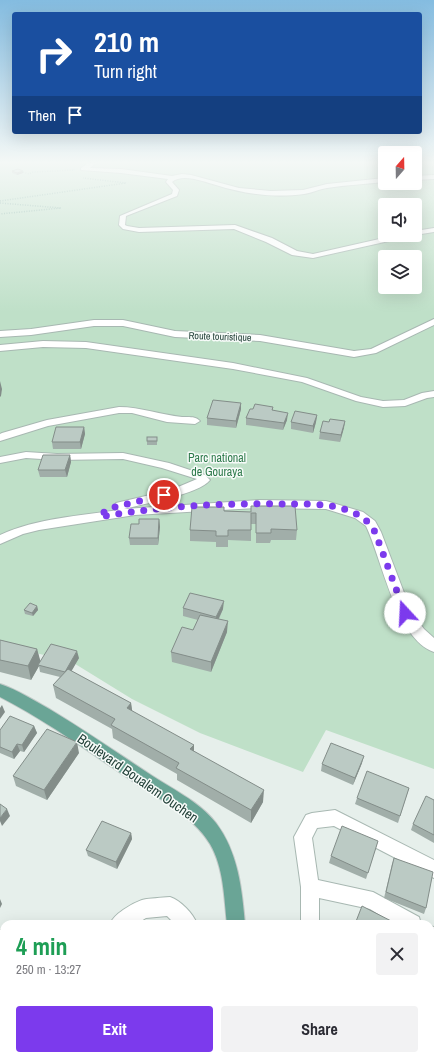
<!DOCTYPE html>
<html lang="en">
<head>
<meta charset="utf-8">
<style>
  :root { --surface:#fff; --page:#f2f2f3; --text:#2b2b33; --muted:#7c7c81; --accent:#7c3aed }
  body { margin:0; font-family:"Archivo Narrow",sans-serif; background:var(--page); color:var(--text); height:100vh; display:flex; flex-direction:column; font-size:15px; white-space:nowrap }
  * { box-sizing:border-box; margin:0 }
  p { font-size:13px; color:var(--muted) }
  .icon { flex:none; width:22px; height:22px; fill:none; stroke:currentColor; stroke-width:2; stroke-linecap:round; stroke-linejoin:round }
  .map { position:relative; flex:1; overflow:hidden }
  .details { position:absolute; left:0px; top:920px; width:434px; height:140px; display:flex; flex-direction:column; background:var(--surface); border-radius:12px 12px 0 0; box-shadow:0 4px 16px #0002 }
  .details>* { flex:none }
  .guide { position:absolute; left:12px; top:12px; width:410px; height:122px; border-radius:4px; box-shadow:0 4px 16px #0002; background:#1a4fa0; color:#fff; overflow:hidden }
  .needle { width:26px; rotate:20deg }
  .tools { position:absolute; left:378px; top:146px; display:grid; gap:8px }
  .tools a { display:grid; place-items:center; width:44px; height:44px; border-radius:4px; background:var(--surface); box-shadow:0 4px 16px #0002; font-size:20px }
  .pin { position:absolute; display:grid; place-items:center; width:34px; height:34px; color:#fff; margin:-17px; border:2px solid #fff; border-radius:50%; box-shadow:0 1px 4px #0007 }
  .me { position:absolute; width:44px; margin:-22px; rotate:340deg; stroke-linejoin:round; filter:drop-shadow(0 0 3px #0008) }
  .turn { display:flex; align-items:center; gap:14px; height:84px; padding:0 16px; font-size:18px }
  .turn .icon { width:52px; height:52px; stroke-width:2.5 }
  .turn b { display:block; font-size:28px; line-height:34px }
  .then { display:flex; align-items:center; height:38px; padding:0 16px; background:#0003; gap:8px; font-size:15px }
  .round { display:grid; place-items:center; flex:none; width:42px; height:42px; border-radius:4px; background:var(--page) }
  .headline { display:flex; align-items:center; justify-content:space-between; height:68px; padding:0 16px }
  h1 { font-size:24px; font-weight:700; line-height:30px; color:#1e9e55 }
  .primary-button { display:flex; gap:8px; margin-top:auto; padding:8px 16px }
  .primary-button a { flex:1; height:46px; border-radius:4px; background:var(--accent); color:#fff; font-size:16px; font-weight:700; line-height:46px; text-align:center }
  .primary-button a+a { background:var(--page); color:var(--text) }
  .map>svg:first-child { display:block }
  .green { fill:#bfe0c8; fill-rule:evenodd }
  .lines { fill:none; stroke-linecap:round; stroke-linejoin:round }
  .minor-casing { stroke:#a8b8b2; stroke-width:2 }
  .major-casing { stroke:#c2cac8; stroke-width:2 }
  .path-far1 { stroke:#86b3a5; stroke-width:1.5; stroke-dasharray:1 1.5; stroke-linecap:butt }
  .path { stroke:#86b3a5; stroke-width:4; stroke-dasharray:3 4.5; stroke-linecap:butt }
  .minor { fill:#fff; fill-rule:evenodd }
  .major { fill:#6aa596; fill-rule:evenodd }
  .wall { fill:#a1aea9 }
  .shaded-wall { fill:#838d89 }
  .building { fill:#bbcac4; stroke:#838d89 }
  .route { stroke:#7c3aed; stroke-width:7; stroke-dasharray:0 12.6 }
  .labels { text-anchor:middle; stroke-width:3; stroke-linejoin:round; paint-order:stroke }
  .far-street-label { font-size:10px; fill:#24423a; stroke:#f7fbf9 }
  .park-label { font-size:12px; fill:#2d7a4b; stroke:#f7fbf9 }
  .near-street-label { font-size:14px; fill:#24423a; stroke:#f7fbf9 }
</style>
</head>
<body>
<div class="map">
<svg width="434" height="1060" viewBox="0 0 434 1060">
  <rect width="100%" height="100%" fill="#e6efeb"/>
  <path class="green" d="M 0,163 L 385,163 L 385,183 L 415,183 L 415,163 L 434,163 L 434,769 L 326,730 L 303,772 L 200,733 L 132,699 L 72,662 L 0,644 ZM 385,205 L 415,205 L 415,235 L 385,235 ZM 385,257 L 415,257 L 415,287 L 385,287 Z"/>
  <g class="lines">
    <defs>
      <g id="minor">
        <path d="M 88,163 L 96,163 L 90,168 L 121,169 L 172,176 L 182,174 L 191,175 L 239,188 L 271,191 L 303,190 L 327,184 L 385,178 L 385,182 C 366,184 346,185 327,188 C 319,189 312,193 304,194 C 275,198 244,194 216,185 C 204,182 183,173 172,182 L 179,190 L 177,196 L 126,216 L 125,225 L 127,226 L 139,228 L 235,225 L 272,238 L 297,251 L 313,254 L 397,235 L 411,235 L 407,237 L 313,258 L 292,255 L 266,242 L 234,229 L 139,232 L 123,229 L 119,225 L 120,216 L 172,194 L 173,190 L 166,182 L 168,179 L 121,173 L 81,170 L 81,168 Z"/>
        <polygon points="434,175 434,179 415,180 415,176"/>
        <polygon points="434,228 434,232 415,235 415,231"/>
        <polygon points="434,319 434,325 376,353 354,357 260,341 175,337 123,326 94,326 31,335 0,337 0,331 31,329 94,320 123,320 175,331 260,335 354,351 371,349"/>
        <polygon points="43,341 86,342 233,363 307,378 361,397 383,401 404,400 422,393 434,391 434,397 427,398 405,406 383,407 356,401 302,382 233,369 86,348 43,347 0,351 0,345"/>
        <path d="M 119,407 C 141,407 161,415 182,417 C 188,417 196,416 200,421 L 195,424 L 167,422 L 132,413 L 119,413 L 48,426 L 0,441 L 0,434 L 2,433 L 47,420 Z"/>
        <path d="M 26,452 L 57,454 L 123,453 L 169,463 L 205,475 L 210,480 C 200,494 142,504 124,509 L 258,500 L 326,501 L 363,512 L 375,521 L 381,532 L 411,611 L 424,629 L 434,638 L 434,652 C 396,639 382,559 366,526 L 355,518 L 326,509 L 258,508 L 135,515 L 39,530 L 23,534 L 0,544 L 0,535 C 37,518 79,516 119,510 L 114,506 L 116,503 L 171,490 L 197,479 L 162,468 L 123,459 L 57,460 L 26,458 L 0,463 L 0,457 Z"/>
        <polygon points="335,810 434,860 434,878 334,826 317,828 312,838 318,880 373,892 419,917 421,924 394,924 370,909 319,898 319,924 301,924 301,887 294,837 306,815 312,813"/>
        <path d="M 170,897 C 181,901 193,913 197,924 L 175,924 L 167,916 L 146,918 L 136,924 L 110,924 C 114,914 131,904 142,900 C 150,898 161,898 170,897 Z"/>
        <polygon points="430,926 434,927 434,946 430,945"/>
        <rect x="0" y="930" width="4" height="18"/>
        <polygon points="430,1047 434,1048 434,1060 418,1060 417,1056 430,1056"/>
      </g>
      <g id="major">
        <path d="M 0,684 C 18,690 35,701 51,710 C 84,730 116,752 148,773 C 170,788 199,801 216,823 C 238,852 242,889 245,924 L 227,924 C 224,898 224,868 210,844 C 192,814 156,798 128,778 C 86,750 45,720 0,697 Z"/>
        <rect x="231" y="1056" width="20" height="4"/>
      </g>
    </defs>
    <use href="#minor" class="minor-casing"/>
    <use href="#major" class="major-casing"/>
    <g class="path-far1">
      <polyline points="23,172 29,174 33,172 75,170"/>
      <polyline points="0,201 126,183 83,178"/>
      <polyline points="0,203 61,208 0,214"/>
    </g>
    <polyline class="path" points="67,1060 71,1056"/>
    <use href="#minor" class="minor"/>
    <use href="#major" class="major"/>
  </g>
  <g class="wall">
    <polygon points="12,171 23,171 23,173 17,175 12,173"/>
    <polygon points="241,403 241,409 236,428 207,425 207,418"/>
    <polygon points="273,407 273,410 287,420 283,430 246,425 246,418 253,409"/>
    <polygon points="317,415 316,422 313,433 291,429 291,422"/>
    <polygon points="345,421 340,442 319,439 320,432 329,422"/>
    <polygon points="84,427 85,434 81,449 53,449 52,442"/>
    <polygon points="157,437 157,445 147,445 147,441"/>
    <polygon points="70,455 71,462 67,477 40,477 38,470"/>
    <polygon points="251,506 297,530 296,540 271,540 270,543 256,543 256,524 251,524 251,541 228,540 228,547 216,547 216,542 190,541 190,530 224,511 251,512"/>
    <polygon points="159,519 160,527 158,545 130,545 129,538 139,524"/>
    <polygon points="37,606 38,610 33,616 25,614 24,610"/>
    <polygon points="183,608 223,609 219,619 227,632 211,672 172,662 171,652 193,630 198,620 183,616"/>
    <polygon points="0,640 37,649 40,662 79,658 71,671 131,703 132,711 194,751 263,802 251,823 177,780 177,774 113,738 112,729 56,698 53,685 60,677 40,672 39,666 31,680 0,672"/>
    <polygon points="34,726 37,733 24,752 20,751 14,759 0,753 0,730"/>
    <polygon points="79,753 47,800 16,786 13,776"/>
    <polygon points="362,763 353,785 321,771 322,764"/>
    <polygon points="409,788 398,823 355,804 357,798"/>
    <polygon points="434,800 434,843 411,830 413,824"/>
    <polygon points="131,833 132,839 117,869 88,856 86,850"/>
    <polygon points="378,841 366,879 329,863 331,856"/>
    <polygon points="394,858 426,908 424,914 384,898 392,864"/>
    <polygon points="434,965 434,1009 430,1007 430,980"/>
  </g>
  <g class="shaded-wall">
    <polygon points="23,171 23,173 17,175 17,173"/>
    <polygon points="0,381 2,389 1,396 0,397"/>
    <polygon points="241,403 241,409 236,428 236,421"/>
    <polygon points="288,413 287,420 283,430 284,423"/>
    <polygon points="317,415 316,422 313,433 313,426"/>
    <polygon points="345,421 344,428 340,442 341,435"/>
    <polygon points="84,427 85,434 81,449 80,442"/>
    <polygon points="70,455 71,462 67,477 65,470"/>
    <polygon points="159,519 160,527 158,545 158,538"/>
    <polygon points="224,601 223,609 216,624 216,617"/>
    <polygon points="37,606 38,610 33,616 32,613"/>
    <polygon points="228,621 227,632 211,672 211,662"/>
    <polygon points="37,649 41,663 38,665 39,666 31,680 28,666"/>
    <polygon points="77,651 79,658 67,679 65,672"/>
    <polygon points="131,703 133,716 127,708"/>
    <polygon points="2,705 5,712 0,719 0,708"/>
    <polygon points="34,726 37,733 24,752 22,745"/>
    <polygon points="77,742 79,753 47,800 44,790"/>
    <polygon points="17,744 20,751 14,759 12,752"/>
    <polygon points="194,745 194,758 190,749"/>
    <polygon points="364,756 362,763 353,785 355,778"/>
    <polygon points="264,790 263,802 251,823 251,810"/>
    <polygon points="7,809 10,816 2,826 0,821 0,818"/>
    <polygon points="131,833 132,839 117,869 116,862"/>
    <polygon points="0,899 2,904 0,908"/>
    <polygon points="132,1056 140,1056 140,1057 137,1060 128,1060"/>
  </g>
  <g class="building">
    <polygon points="18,169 23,171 17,173 12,171"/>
    <polygon points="213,400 241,403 236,421 207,418"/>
    <polygon points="255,404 273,407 272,410 288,413 284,423 246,418 250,409 253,409"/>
    <polygon points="295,411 317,415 313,426 291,422"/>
    <polygon points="330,419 345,421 341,435 320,432 323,421 329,422"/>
    <polygon points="56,427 84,427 80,442 52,442"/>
    <rect x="147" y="437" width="10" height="4"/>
    <polygon points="43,455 70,455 65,470 38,470"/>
    <polygon points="251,506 295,506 297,530 271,529 271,533 256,533 256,513 251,513 251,530 228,530 228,536 216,536 216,531 190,530 192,507 224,507 224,511 251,512"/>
    <polygon points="139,519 159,519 158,538 129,538 131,524 139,524"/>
    <polygon points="190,593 224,601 216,617 183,608"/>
    <polygon points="30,603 37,606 32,613 24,610"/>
    <polygon points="200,615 228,621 211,662 171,652 182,627 193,630"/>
    <polygon points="0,640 37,649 28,666 0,660"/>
    <polygon points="51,644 77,651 65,672 38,665"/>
    <polygon points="68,669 131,703 127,708 194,745 190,749 264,790 251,810 176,768 179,763 111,725 115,719 53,685"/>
    <polygon points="10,716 34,726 22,745 17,744 12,752 0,747 0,730"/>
    <polygon points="47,729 77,742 44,790 13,776"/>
    <polygon points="331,743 364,756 355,778 322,764"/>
    <polygon points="367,771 409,788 400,816 357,798"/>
    <polygon points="426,796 434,800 434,835 413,824"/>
    <polygon points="0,804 7,809 0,818"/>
    <polygon points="102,821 131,833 116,862 86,850"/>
    <polygon points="342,826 378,841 368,873 331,856"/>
    <polygon points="394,858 433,872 426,908 386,892"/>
    <polygon points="362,906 397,924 355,924"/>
    <polygon points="434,971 434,1002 430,1000 430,987"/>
    <polygon points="111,1056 132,1056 128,1060 106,1060 111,1059"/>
    <polygon points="295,1056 328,1056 339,1060 294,1060"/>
  </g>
  <linearGradient id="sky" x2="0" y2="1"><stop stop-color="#84bce0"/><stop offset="0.52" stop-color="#f4f8f6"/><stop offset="1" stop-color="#f4f8f6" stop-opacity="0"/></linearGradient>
  <rect width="434" height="312" fill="url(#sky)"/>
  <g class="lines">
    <path class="route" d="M 164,495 L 115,507 L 106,510 L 100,517 C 160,506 222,503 283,504 C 303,504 325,503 344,509 C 357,513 368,519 375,532 L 405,613"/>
  </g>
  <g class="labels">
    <g class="far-street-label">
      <text transform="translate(220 336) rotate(2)" y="4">Route touristique</text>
    </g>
    <g class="park-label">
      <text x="217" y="462">Parc national<tspan x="217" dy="14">de Gouraya</tspan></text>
    </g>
    <g class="near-street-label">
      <text transform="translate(138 778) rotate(35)" y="5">Boulevard Boualem Ouchen</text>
    </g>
  </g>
</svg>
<div class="tools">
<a><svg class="needle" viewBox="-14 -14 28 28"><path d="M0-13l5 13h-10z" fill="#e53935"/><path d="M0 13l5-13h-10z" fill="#7c7c81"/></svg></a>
<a><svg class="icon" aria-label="sound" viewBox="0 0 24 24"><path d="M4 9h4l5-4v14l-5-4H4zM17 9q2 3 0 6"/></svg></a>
<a><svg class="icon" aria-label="layers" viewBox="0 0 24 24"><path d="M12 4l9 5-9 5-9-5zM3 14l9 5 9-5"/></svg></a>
</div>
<div class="pin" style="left:164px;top:495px;background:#d93025"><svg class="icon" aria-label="arrive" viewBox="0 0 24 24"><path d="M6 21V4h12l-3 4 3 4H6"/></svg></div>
<svg class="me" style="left:405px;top:613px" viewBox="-20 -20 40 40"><circle r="19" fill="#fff"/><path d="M0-13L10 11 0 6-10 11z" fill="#7c3aed"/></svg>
<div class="guide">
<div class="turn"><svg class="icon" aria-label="right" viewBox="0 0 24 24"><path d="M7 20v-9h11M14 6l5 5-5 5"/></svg><div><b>210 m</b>Turn right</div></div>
<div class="then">Then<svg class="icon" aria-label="arrive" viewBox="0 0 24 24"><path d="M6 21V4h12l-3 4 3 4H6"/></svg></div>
</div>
<section class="details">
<div class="headline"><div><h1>4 min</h1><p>250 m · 13:27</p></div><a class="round"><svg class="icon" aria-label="close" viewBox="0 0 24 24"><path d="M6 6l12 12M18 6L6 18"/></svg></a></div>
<div class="primary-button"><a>Exit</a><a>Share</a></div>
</section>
</div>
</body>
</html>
